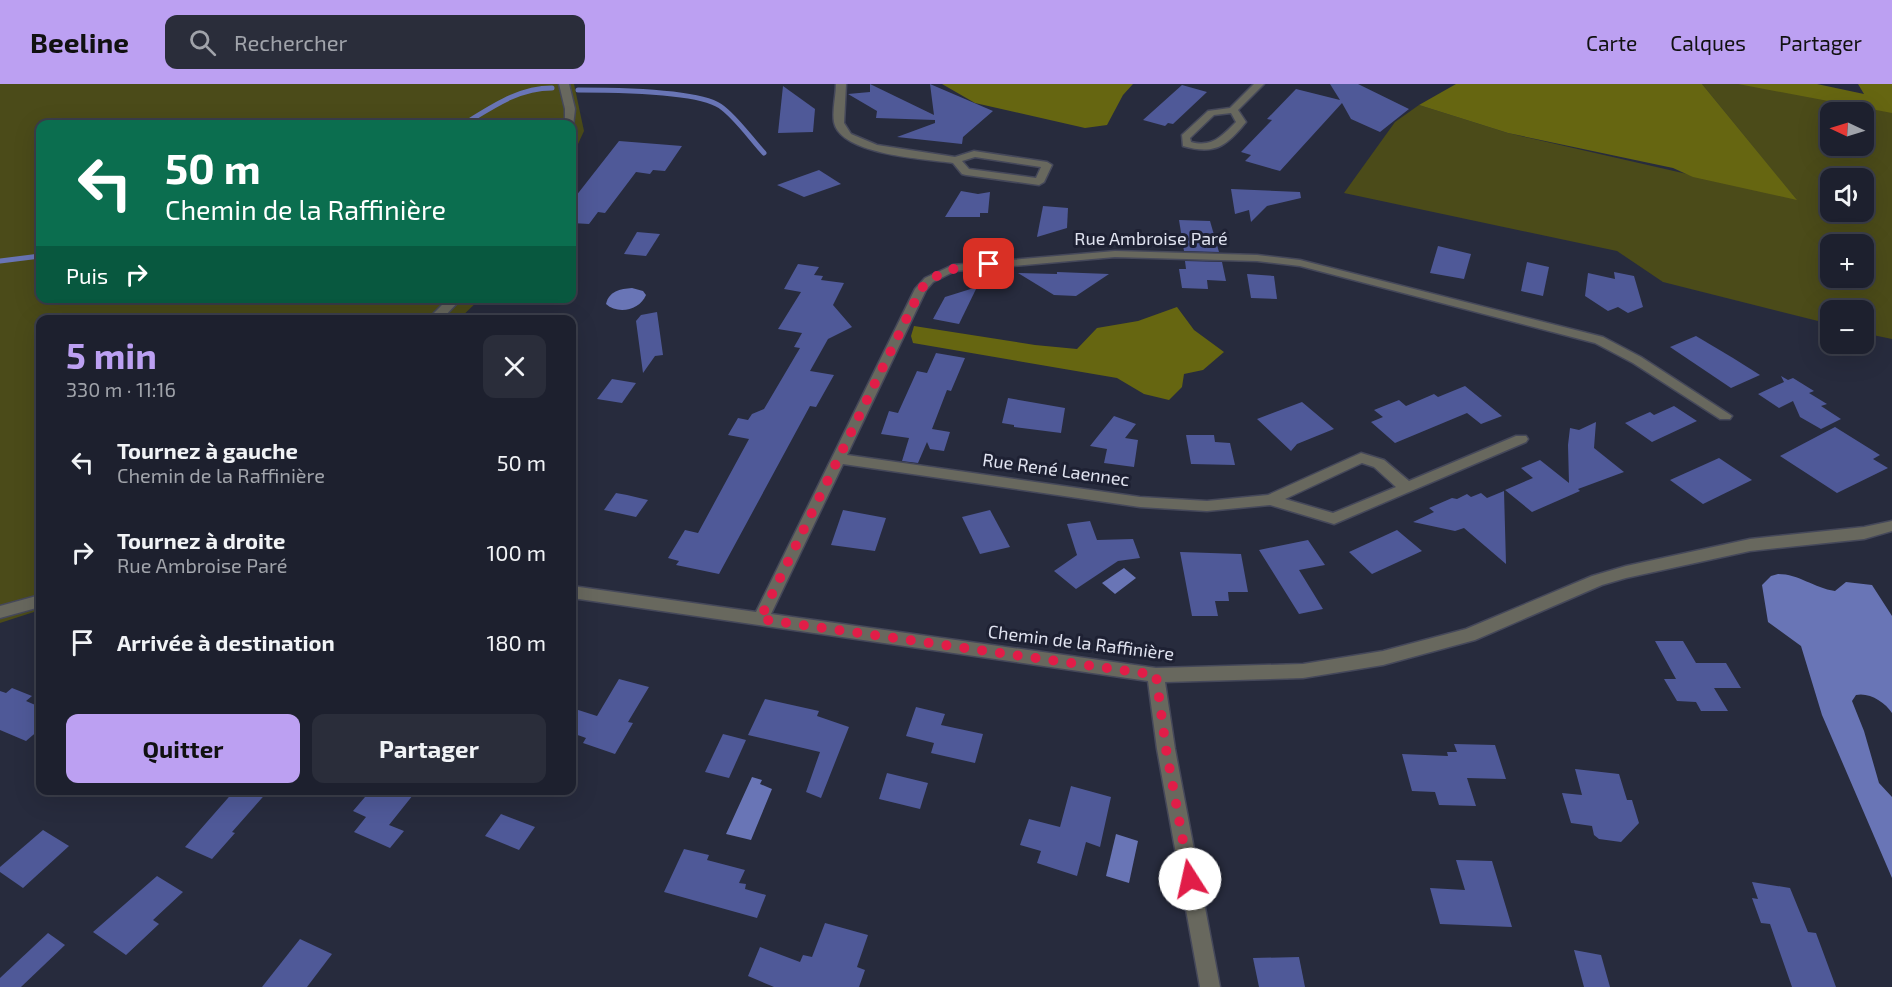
<!DOCTYPE html>
<html lang="fr">
<head>
<meta charset="utf-8">
<style>
  :root { --surface:#1d202e; --page:#2a2d3a; --text:#f1f3f6; --muted:#a0a3aa; --line:#3b3e4a; --accent:#bca0f2 }
  body { margin:0; font-family:"Exo 2",sans-serif; background:var(--page); color:var(--text); height:100vh; display:flex; flex-direction:column; font-size:22px; white-space:nowrap }
  * { box-sizing:border-box; margin:0 }
  p { font-size:20px; color:var(--muted) }
  .icon { flex:none; width:33px; height:33px; fill:none; stroke:currentColor; stroke-width:2; stroke-linecap:round; stroke-linejoin:round }
  .map { position:relative; flex:1; overflow:hidden }
  .side { position:absolute; left:36px; top:231px; width:540px; height:480px; display:flex; flex-direction:column; background:var(--surface); border-radius:12px; box-shadow:0 6px 24px #0002,0 0 0 2px var(--line) }
  .side>* { flex:none }
  .banner { position:absolute; left:36px; top:36px; width:540px; height:183px; border-radius:12px; box-shadow:0 6px 24px #0002,0 0 0 2px var(--line); background:#0b6e4f; color:#fff; overflow:hidden }
  .needle { width:39px; rotate:274deg }
  .buttons { position:absolute; left:1820px; top:18px; display:grid; gap:12px }
  .buttons a { display:grid; place-items:center; width:54px; height:54px; border-radius:12px; background:var(--surface); box-shadow:0 6px 24px #0002,0 0 0 2px var(--line); font-size:30px }
  .pin { position:absolute; display:grid; place-items:center; width:51px; height:51px; color:#fff; margin:-26px; border-radius:12px; box-shadow:0 3px 9px #0006 }
  .me { position:absolute; width:66px; margin:-33px; rotate:350deg; stroke-linejoin:round; filter:drop-shadow(0 0 4px #0008) }
  .turn { display:flex; align-items:center; gap:21px; height:126px; padding:0 30px; font-size:27px }
  .turn .icon { width:78px; height:78px; stroke-width:2.5 }
  .turn b { display:block; font-size:42px; line-height:51px }
  .then { display:flex; align-items:center; height:57px; padding:0 30px; background:#0003; gap:12px; font-size:22px }
  .round { display:grid; place-items:center; flex:none; width:63px; height:63px; border-radius:12px; background:var(--page) }
  .headline { display:flex; align-items:center; justify-content:space-between; height:102px; padding:0 30px }
  h1 { font-size:36px; font-weight:700; line-height:45px; color:var(--accent) }
  .action { display:flex; gap:12px; margin-top:auto; padding:12px 30px }
  .action a { flex:1; height:69px; border-radius:12px; background:var(--accent); color:#111; font-size:24px; font-weight:700; line-height:69px; text-align:center }
  .action a+a { background:var(--page); color:var(--text) }
  ul { padding:0; list-style:none }
  li { display:flex; align-items:center; gap:18px; height:90px; padding:0 30px }
  li div { flex:1 }
  li b { display:block; font-size:22px }
  li em { font-style:normal }
  header { display:flex; align-items:center; gap:36px; box-sizing:border-box; height:84px; padding:0 30px; background:var(--accent); color:#111 }
  header strong { font-size:28px }
  nav { display:flex; gap:33px; margin-inline-start:auto; font-size:21px }
  .search { width:420px; height:54px; background:var(--page); display:flex; align-items:center; gap:15px; box-sizing:border-box; padding:0 21px; border-radius:12px; color:var(--muted); font-size:22px }
  .map>svg:first-child { display:block }
  .green { fill:#4b4b19; fill-rule:evenodd }
  .forest { fill:#661 }
  .water { fill:#6975b6 }
  .lines { fill:none; stroke-linecap:round; stroke-linejoin:round }
  .stream { stroke:#6975b6; stroke-width:5 }
  .building { fill:#4f5998 }
  .minor-casing { stroke:#45485a; stroke-width:3 }
  .minor { fill:#68685e; fill-rule:evenodd }
  .route { stroke:#e11d48; stroke-width:10; stroke-dasharray:0 18 }
  .labels { text-anchor:middle; stroke-width:6; stroke-linejoin:round; paint-order:stroke }
  .street-label { font-size:18px; fill:#e0e3f0; stroke:#1e2133 }
</style>
</head>
<body>
<header>
<strong>Beeline</strong>
<div class="search"><svg class="icon" aria-label="search" viewBox="0 0 24 24"><circle cx="10" cy="10" r="6"/><path d="M15 15l6 6"/></svg>Rechercher</div>
<nav><a>Carte</a><a>Calques</a><a>Partager</a></nav>
</header>
<div class="map">
<svg width="1892" height="903" viewBox="0 0 1892 903">
  <rect width="100%" height="100%" fill="#272b3d"/>
  <g class="green">
    <polygon points="0,0 574,0 584,47 572,73 572,40 40,40 40,214 480,215 458,236 40,236 40,526 0,539"/>
    <path d="M 1702,0 L 1750,0 L 1892,27 L 1892,255 L 1863,249 L 1863,226 L 1830,226 L 1830,240 L 1663,198 L 1617,167 L 1344,109 L 1395,38 L 1419,21 L 1508,49 L 1796,115 ZM 1830,28 L 1863,28 L 1863,62 L 1830,62 ZM 1830,94 L 1863,94 L 1863,128 L 1830,128 ZM 1830,160 L 1863,160 L 1863,194 L 1830,194 Z"/>
  </g>
  <g class="forest">
    <polygon points="942,0 1133,0 1123,11 1107,41 1085,44 975,19"/>
    <polygon points="1456,0 1702,0 1797,116 1693,93 1673,84 1508,49 1419,21"/>
    <polygon points="1738,0 1817,0 1864,10 1858,0 1892,0 1892,29"/>
    <polygon points="1177,223 1194,246 1224,268 1203,286 1184,290 1182,303 1169,316 1144,310 1117,294 913,259 911,252 914,242 1035,261 1077,265 1097,244 1138,237"/>
  </g>
  <g class="water">
    <path d="M 632,204 L 643,207 L 646,211 C 640,226 618,231 606,220 C 609,207 620,205 632,204 Z"/>
    <polygon points="1124,484 1136,494 1115,510 1102,499"/>
    <path d="M 1778,490 C 1799,490 1814,504 1835,507 L 1846,498 L 1872,501 L 1892,532 L 1892,629 C 1885,618 1869,608 1856,611 L 1852,617 L 1864,647 L 1879,699 L 1892,713 L 1892,794 L 1822,631 L 1801,562 L 1768,538 L 1762,501 L 1771,492 Z"/>
    <polygon points="752,693 762,696 760,700 772,705 751,756 726,750"/>
    <polygon points="1116,750 1138,757 1129,799 1106,792"/>
  </g>
  <g class="lines">
    <g class="stream">
      <path d="M 578,6 C 609,6 696,6 720,22 C 735,32 751,55 764,69"/>
      <path d="M 464,40 C 492,23 518,4 552,4"/>
      <polyline points="0,177 40,172"/>
      <polyline points="406,214 421,218"/>
    </g>
  </g>
  <g class="building">
    <polygon points="870,0 934,31 930,0 993,27 963,53 962,60 897,53 935,39 935,36 876,34 877,27 848,10 870,8"/>
    <polygon points="1330,0 1358,0 1409,25 1380,48 1351,35 1342,19 1280,87 1245,77 1251,71 1241,68 1272,36 1267,35 1296,5 1340,16"/>
    <polygon points="1182,1 1207,8 1173,40 1168,39 1165,42 1143,36"/>
    <polygon points="783,2 815,25 813,48 778,49"/>
    <polygon points="619,57 682,62 665,87 653,86 650,90 636,88 605,129 598,128 589,140 572,139 572,117"/>
    <polygon points="819,86 841,100 804,113 777,101"/>
    <polygon points="1231,105 1300,108 1301,114 1267,122 1251,138 1249,126 1235,130"/>
    <polygon points="961,107 978,110 990,108 988,129 980,129 980,133 945,133"/>
    <polygon points="1043,122 1068,124 1067,144 1037,153"/>
    <polygon points="1179,136 1210,137 1219,168 1184,167"/>
    <polygon points="637,148 660,150 646,172 624,170"/>
    <polygon points="1438,162 1471,170 1464,195 1430,189"/>
    <polygon points="1185,177 1222,178 1226,197 1207,196 1208,205 1182,204 1179,185 1186,185"/>
    <polygon points="1527,178 1549,183 1543,212 1521,207"/>
    <polygon points="798,180 819,183 814,191 823,192 821,196 844,199 833,221 852,243 828,255 810,287 834,291 816,323 810,322 719,490 676,481 679,477 668,474 685,446 698,449 749,355 728,351 738,334 748,336 752,330 764,325 800,264 794,263 802,249 778,245 801,208 784,205"/>
    <polygon points="1057,188 1109,190 1076,212 1054,211 1018,189 1057,190"/>
    <polygon points="1614,188 1634,192 1643,223 1628,229 1618,223 1608,227 1585,212 1588,189 1615,195"/>
    <polygon points="1247,190 1274,192 1277,215 1251,214"/>
    <polygon points="977,203 959,240 933,235 945,213"/>
    <polygon points="657,228 663,271 655,272 643,289 636,237 641,231"/>
    <polygon points="1696,252 1733,274 1760,291 1731,304 1670,263"/>
    <polygon points="936,269 965,274 951,307 947,306 932,345 950,348 944,367 930,365 927,358 918,379 902,377 909,354 881,350 889,327 898,329 917,287 927,289"/>
    <polygon points="1781,292 1788,296 1793,294 1814,307 1809,309 1827,320 1821,322 1841,335 1821,345 1800,333 1793,317 1779,324 1758,310 1784,298"/>
    <polygon points="612,295 636,299 622,319 597,315"/>
    <polygon points="1465,302 1502,332 1481,340 1467,329 1395,359 1371,338 1383,333 1374,326 1399,316 1406,322 1434,310 1438,313"/>
    <polygon points="1008,314 1065,324 1061,349 1014,343 1014,341 1002,339"/>
    <polygon points="1302,318 1334,345 1297,360 1291,367 1257,335"/>
    <polygon points="1674,322 1697,337 1652,358 1625,339 1650,328 1654,331"/>
    <polygon points="1114,332 1136,340 1125,354 1138,356 1134,383 1104,379 1107,365 1090,362"/>
    <polygon points="1596,338 1594,364 1624,388 1578,405 1580,407 1532,428 1505,406 1533,394 1521,384 1540,376 1569,399 1568,361 1570,344 1579,346"/>
    <polygon points="1835,343 1880,371 1873,375 1888,384 1837,409 1780,372"/>
    <polygon points="1186,351 1214,351 1215,358 1230,359 1235,381 1191,380"/>
    <polygon points="1719,374 1752,396 1703,420 1670,396"/>
    <polygon points="1504,407 1506,480 1464,444 1455,447 1413,438 1434,428 1429,424 1452,414 1457,415 1467,410 1471,413 1481,409 1487,414"/>
    <polygon points="616,409 627,411 648,416 636,433 604,426"/>
    <polygon points="843,426 886,434 875,467 831,461"/>
    <polygon points="990,426 1010,463 980,470 962,433"/>
    <polygon points="1090,437 1097,456 1133,455 1140,474 1118,477 1076,505 1054,487 1077,471 1067,440"/>
    <polygon points="1397,446 1422,467 1372,490 1349,468"/>
    <polygon points="1308,456 1325,481 1299,486 1323,525 1299,530 1259,466"/>
    <polygon points="1180,468 1241,470 1248,508 1228,508 1229,517 1215,517 1218,532 1192,532"/>
    <polygon points="1655,557 1683,557 1696,579 1726,579 1741,604 1714,604 1728,627 1701,627 1696,618 1677,617 1664,595 1676,595"/>
    <polygon points="619,595 649,603 628,638 633,639 615,670 583,659 586,654 572,649 572,624 597,632"/>
    <polygon points="12,604 32,612 26,617 40,623 40,645 26,657 0,646 0,607 6,609"/>
    <polygon points="765,615 819,627 817,632 849,643 821,714 806,708 820,668 748,651"/>
    <polygon points="916,623 945,630 941,641 983,650 975,679 931,669 934,659 906,652"/>
    <polygon points="723,650 746,656 729,694 705,688"/>
    <polygon points="1454,660 1495,661 1506,695 1467,694 1476,722 1439,721 1435,708 1412,707 1402,670 1448,672 1447,668 1457,668"/>
    <polygon points="1575,685 1619,690 1627,716 1632,716 1639,739 1621,758 1599,755 1594,751 1592,742 1571,739 1562,709 1582,711"/>
    <polygon points="887,689 928,699 920,725 879,715"/>
    <polygon points="1071,702 1111,713 1100,763 1086,758 1077,792 1037,779 1041,767 1020,761 1029,735 1060,743"/>
    <polygon points="235,706 269,706 232,748 235,749 212,775 185,763"/>
    <polygon points="371,706 417,706 389,741 404,747 390,764 354,748 366,733 353,727"/>
    <polygon points="501,730 535,743 519,766 485,752"/>
    <polygon points="43,746 69,762 23,804 0,788 0,783"/>
    <polygon points="684,765 709,771 707,776 745,786 739,799 746,800 745,805 766,811 757,834 664,808"/>
    <polygon points="1456,776 1492,777 1512,843 1440,840 1430,804 1465,806"/>
    <polygon points="157,792 183,808 153,836 159,840 126,871 93,848"/>
    <polygon points="1752,798 1790,804 1808,848 1816,849 1836,903 1792,903 1770,840 1761,839 1752,814 1758,815"/>
    <polygon points="825,839 868,851 857,883 865,886 859,903 774,903 748,892 760,863 800,878 803,871 812,873"/>
    <polygon points="48,849 65,861 21,903 0,903 0,894"/>
    <polygon points="300,855 332,870 307,903 262,903"/>
    <polygon points="1574,866 1601,871 1610,903 1584,903"/>
    <polygon points="1299,873 1305,903 1259,903 1253,874"/>
  </g>
  <g class="lines">
    <defs>
      <g id="minor">
        <polygon points="559,0 569,0 575,25 573,42 565,40 565,25"/>
        <path d="M 836,0 L 846,0 L 844,39 L 851,50 L 877,61 L 955,73 L 974,67 L 1047,78 L 1052,81 L 1044,98 L 1039,101 L 966,91 L 962,90 L 953,79 C 926,75 840,71 834,38 C 832,26 836,12 836,0 ZM 975,73 L 1041,83 L 1036,94 L 969,85 L 962,77 Z"/>
        <path d="M 1254,0 L 1264,0 L 1238,26 L 1246,38 C 1226,63 1214,71 1183,62 L 1182,51 L 1208,27 L 1230,24 ZM 1231,29 L 1236,38 C 1222,52 1212,64 1191,58 L 1190,54 L 1214,31 Z"/>
        <path d="M 1115,167 L 1257,171 L 1300,176 L 1603,253 L 1641,273 L 1732,332 L 1730,335 L 1720,335 L 1633,279 L 1595,259 L 1300,182 L 1257,177 L 1115,173 L 955,187 L 933,198 L 926,206 L 847,371 L 1140,413 L 1207,417 L 1268,411 L 1361,369 L 1384,376 L 1409,397 L 1516,352 L 1526,352 L 1528,355 L 1526,358 L 1334,440 L 1270,421 L 1207,427 L 1140,423 L 843,380 L 771,530 L 1156,584 L 1303,580 L 1383,567 L 1466,545 L 1592,492 L 1626,482 L 1750,455 L 1864,443 L 1892,437 L 1892,447 L 1864,455 L 1750,467 L 1626,494 L 1602,501 L 1475,556 L 1383,581 L 1303,594 L 1165,598 L 1175,665 L 1220,903 L 1200,903 L 1157,665 L 1148,597 L 572,514 L 572,502 L 756,528 L 915,205 L 925,194 L 953,181 ZM 1362,379 L 1374,383 L 1396,403 L 1333,429 L 1285,415 Z"/>
        <polygon points="449,214 462,214 441,236 427,236"/>
        <polygon points="40,511 40,523 0,534 0,522"/>
      </g>
    </defs>
    <use href="#minor" class="minor-casing"/>
    <use href="#minor" class="minor"/>
  </g>
  <g class="lines">
    <path class="route" d="M 989,180 C 963,182 940,184 921,205 L 760,535 L 1156,591 L 1166,665 L 1190,795"/>
  </g>
  <g class="labels">
    <g class="street-label">
      <text x="1151" y="161">Rue Ambroise Paré</text>
      <text transform="translate(1056 386) rotate(8)" y="6">Rue René Laennec</text>
      <text transform="translate(1081 559) rotate(7)" y="6">Chemin de la Raffinière</text>
    </g>
  </g>
</svg>
<div class="buttons">
<a><svg class="needle" viewBox="-14 -14 28 28"><path d="M0-13l5 13h-10z" fill="#e53935"/><path d="M0 13l5-13h-10z" fill="#a0a3aa"/></svg></a>
<a><svg class="icon" aria-label="sound" viewBox="0 0 24 24"><path d="M4 9h4l5-4v14l-5-4H4zM17 9q2 3 0 6"/></svg></a>
<a>+</a>
<a>−</a>
</div>
<div class="pin" style="left:989px;top:180px;background:#d93025"><svg class="icon" aria-label="arrive" viewBox="0 0 24 24"><path d="M6 21V4h12l-3 4 3 4H6"/></svg></div>
<svg class="me" style="left:1190px;top:795px" viewBox="-20 -20 40 40"><circle r="19" fill="#fff"/><path d="M0-13L10 11 0 6-10 11z" fill="#e11d48"/></svg>
<div class="banner">
<div class="turn"><svg class="icon" aria-label="left" viewBox="0 0 24 24"><path d="M17 20v-9H6M10 6l-5 5 5 5"/></svg><div><b>50 m</b>Chemin de la Raffinière</div></div>
<div class="then">Puis<svg class="icon" aria-label="right" viewBox="0 0 24 24"><path d="M7 20v-9h11M14 6l5 5-5 5"/></svg></div>
</div>
<section class="side">
<div class="headline"><div><h1>5 min</h1><p>330 m · 11:16</p></div><a class="round"><svg class="icon" aria-label="close" viewBox="0 0 24 24"><path d="M6 6l12 12M18 6L6 18"/></svg></a></div>
<ul>
<li><svg class="icon" aria-label="left" viewBox="0 0 24 24"><path d="M17 20v-9H6M10 6l-5 5 5 5"/></svg><div><b>Tournez à gauche</b><p>Chemin de la Raffinière</p></div><em>50 m</em></li>
<li><svg class="icon" aria-label="right" viewBox="0 0 24 24"><path d="M7 20v-9h11M14 6l5 5-5 5"/></svg><div><b>Tournez à droite</b><p>Rue Ambroise Paré</p></div><em>100 m</em></li>
<li><svg class="icon" aria-label="arrive" viewBox="0 0 24 24"><path d="M6 21V4h12l-3 4 3 4H6"/></svg><div><b>Arrivée à destination</b></div><em>180 m</em></li>
</ul>
<div class="action"><a>Quitter</a><a>Partager</a></div>
</section>
</div>
</body>
</html>
